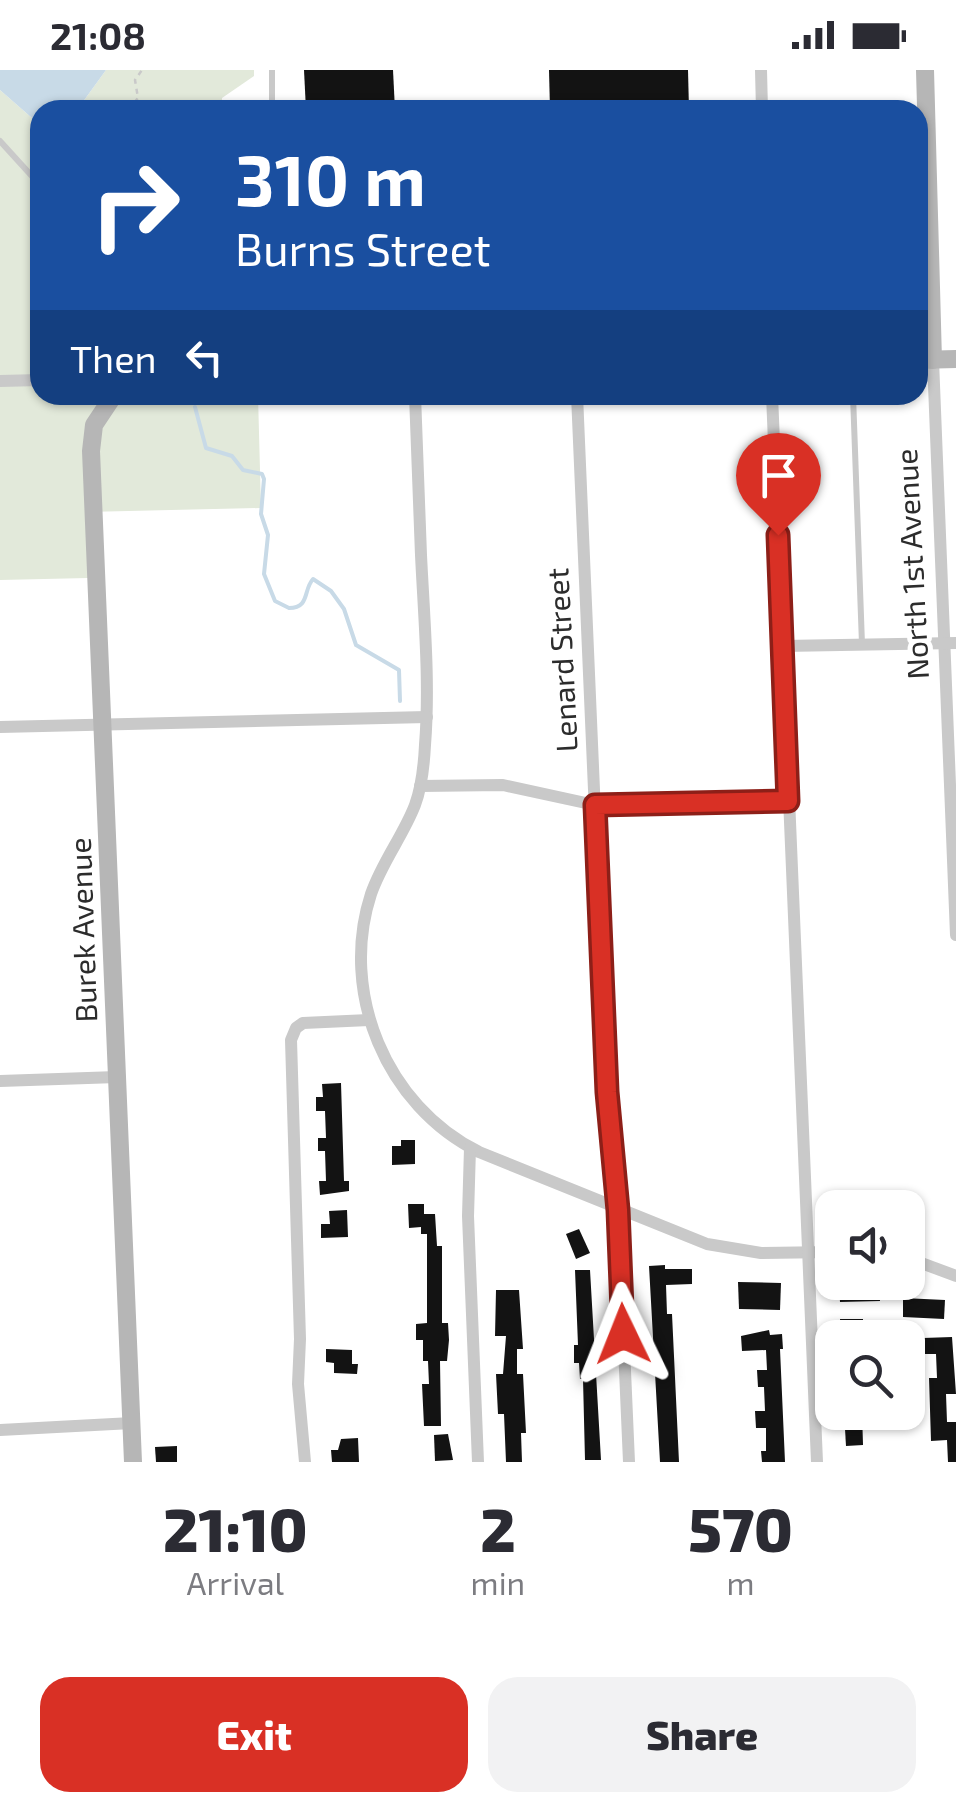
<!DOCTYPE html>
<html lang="en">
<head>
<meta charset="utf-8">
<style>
  :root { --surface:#fff; --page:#f2f2f3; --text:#2b2b33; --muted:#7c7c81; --accent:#d93025 }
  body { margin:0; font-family:"Exo 2",sans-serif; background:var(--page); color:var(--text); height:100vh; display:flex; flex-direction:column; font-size:38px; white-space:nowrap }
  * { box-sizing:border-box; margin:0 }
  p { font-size:32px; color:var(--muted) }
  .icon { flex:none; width:55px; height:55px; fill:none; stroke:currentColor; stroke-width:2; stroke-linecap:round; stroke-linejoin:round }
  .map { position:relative; height:1392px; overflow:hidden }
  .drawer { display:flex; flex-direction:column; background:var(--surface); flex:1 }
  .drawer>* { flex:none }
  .top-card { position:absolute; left:30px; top:30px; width:898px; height:305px; border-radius:30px; box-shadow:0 2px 8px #0004; background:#1a4fa0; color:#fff; overflow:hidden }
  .buttons { position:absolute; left:815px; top:1120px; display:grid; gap:20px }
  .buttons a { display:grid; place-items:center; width:110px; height:110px; border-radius:20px; background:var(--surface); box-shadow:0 2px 8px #0004; font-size:50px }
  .pin { position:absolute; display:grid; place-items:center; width:85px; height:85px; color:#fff; margin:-102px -42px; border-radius:50% 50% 50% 0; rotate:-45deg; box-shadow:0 0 10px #0007 }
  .pin .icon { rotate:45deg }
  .me { position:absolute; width:110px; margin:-55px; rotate:358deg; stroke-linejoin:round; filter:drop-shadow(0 0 8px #0008) }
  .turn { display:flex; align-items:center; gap:35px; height:210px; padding:0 40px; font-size:45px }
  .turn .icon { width:130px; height:130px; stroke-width:2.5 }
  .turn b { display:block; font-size:70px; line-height:85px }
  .then { display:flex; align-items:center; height:95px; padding:0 40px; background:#0003; gap:20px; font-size:38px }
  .eta { display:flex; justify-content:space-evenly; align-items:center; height:170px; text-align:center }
  .eta b { font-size:60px; font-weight:800; line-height:70px }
  .action { display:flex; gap:20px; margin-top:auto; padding:20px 40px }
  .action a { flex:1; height:115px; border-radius:30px; background:var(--accent); color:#fff; font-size:40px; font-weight:800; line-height:115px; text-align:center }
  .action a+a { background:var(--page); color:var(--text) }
  .status { display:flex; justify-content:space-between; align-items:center; height:70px; padding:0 50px; background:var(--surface); direction:ltr }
  .status svg { height:28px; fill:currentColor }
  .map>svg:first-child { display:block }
  .green { fill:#e2e9da }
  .water { fill:#c8dae7 }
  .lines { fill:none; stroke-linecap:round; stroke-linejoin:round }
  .stream { stroke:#c8dae7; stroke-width:4 }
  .building { fill:#131313 }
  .path { stroke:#c9c9c9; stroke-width:2.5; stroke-dasharray:5 5; stroke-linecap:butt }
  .lane { stroke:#c9c9c9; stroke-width:6 }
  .street { stroke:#c9c9c9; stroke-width:12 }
  .secondary { stroke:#b6b6b6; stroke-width:18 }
  .route-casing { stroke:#8d1f18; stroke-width:25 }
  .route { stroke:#d93025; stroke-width:18 }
  .labels { text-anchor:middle; stroke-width:10; stroke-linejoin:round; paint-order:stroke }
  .street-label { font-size:30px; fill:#2c2c2c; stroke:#fff }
</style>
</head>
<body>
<div class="status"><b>21:08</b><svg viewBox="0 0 49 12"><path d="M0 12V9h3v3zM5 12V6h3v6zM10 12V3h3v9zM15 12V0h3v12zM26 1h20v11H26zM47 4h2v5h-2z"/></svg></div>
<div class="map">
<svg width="956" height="1392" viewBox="0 0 956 1392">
  <rect width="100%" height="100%" fill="#fff"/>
  <g class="green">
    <polygon points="106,0 254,0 254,6 222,28 222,40 77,40"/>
    <polygon points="0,20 40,55 40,325 258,325 261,438 86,442 88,508 0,510"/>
  </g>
  <polygon class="water" points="0,0 106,0 77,40 40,40 40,55 0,20"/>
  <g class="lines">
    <path class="stream" d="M 195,337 L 206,378 L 232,386 L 243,400 L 262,404 L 264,409 L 261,444 L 268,465 L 264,504 L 275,531 L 289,538 C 310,538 303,520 313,509 L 331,521 L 344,539 L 356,575 L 399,600 L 400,631"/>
  </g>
  <g class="building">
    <polygon points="304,0 393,0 395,40 306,40"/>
    <polygon points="549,0 688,0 689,40 550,40"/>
    <polygon points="341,1013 344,1111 349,1111 349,1121 320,1125 319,1111 326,1111 325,1081 318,1081 318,1068 326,1068 325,1041 316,1041 316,1027 323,1027 322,1014"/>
    <polygon points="401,1070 415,1070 415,1094 392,1095 392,1076 401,1076"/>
    <polygon points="408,1134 424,1134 424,1144 435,1144 437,1176 442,1176 442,1253 448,1253 449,1270 447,1291 440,1291 441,1356 424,1356 422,1314 429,1314 428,1291 423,1291 423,1270 416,1270 416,1254 427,1253 427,1164 421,1164 421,1157 409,1158"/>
    <polygon points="347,1140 348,1167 321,1168 321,1154 330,1154 329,1141"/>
    <polygon points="579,1159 590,1183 576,1189 566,1164"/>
    <polygon points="665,1195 665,1199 692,1199 692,1214 666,1215 667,1244 672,1244 679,1392 660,1392 649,1196"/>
    <polygon points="575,1200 590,1200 601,1390 585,1390 583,1309 580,1309 579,1293 574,1293 574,1275 578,1275"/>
    <polygon points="738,1212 781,1213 780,1240 739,1239"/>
    <polygon points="839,1212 879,1213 880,1231 840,1232"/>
    <polygon points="496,1220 519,1220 523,1279 517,1279 517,1304 523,1304 526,1363 521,1363 522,1392 506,1392 504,1344 498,1344 496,1304 503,1304 506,1266 495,1266"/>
    <polygon points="903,1228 945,1230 944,1249 903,1247"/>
    <polygon points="840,1249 863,1249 863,1268 841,1266"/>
    <polygon points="769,1260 770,1265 782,1264 783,1279 780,1279 785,1392 762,1392 761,1381 766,1381 766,1358 756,1358 755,1341 765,1341 764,1317 758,1317 757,1300 767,1300 766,1280 742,1281 741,1266"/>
    <polygon points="952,1267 956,1324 946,1324 947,1352 956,1352 956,1392 948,1392 947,1370 931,1371 929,1308 937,1308 936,1284 924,1284 923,1268"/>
    <polygon points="326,1279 352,1280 352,1294 358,1294 357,1304 334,1303 334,1293 326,1292"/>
    <polygon points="844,1342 862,1342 863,1375 846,1376"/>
    <polygon points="448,1364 453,1390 435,1391 434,1365"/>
    <polygon points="358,1368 359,1392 332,1392 331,1380 338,1380 341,1369"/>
    <polygon points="177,1376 177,1392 156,1392 155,1377"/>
  </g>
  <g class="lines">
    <polyline class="path" points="128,40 138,28 135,10 142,0"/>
    <g class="lane">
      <polyline points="272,0 272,40"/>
      <polyline points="0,71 40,115"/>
      <polyline points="853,325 862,574"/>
    </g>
    <g class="street">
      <polyline points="761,0 762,40"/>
      <polyline points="933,290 956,865"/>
      <polyline points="0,311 40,310"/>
      <path d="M 415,325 C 417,378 419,432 421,485 C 424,548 430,612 425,675 C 424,695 422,716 415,735 C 403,766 382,792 371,824 C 339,922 386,1036 479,1082 L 707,1174 L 761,1183 L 832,1182"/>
      <polyline points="577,325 607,1022 618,1140 629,1392"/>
      <polyline points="772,325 817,1392"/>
      <polyline points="783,576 956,573"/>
      <polyline points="0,657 427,647"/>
      <polyline points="420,716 503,715 595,735 788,731"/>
      <polyline points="0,1011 117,1007"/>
      <polyline points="470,1078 468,1146 478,1392"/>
      <polyline points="908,1188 956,1206"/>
      <polyline points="0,1360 132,1353"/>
      <polyline points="305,1392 298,1314 300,1269 291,970 296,958 303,953 369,950"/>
    </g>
    <g class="secondary">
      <polyline points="925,0 933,290"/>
      <polyline points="918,290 956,289"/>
      <polyline points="114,325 94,355 91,381 133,1392"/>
    </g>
  </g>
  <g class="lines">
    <defs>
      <polyline id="route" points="623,1264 618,1140 607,1022 595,735 788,731 778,465"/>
    </defs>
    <use href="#route" class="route-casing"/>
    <use href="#route" class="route"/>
  </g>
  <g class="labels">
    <g class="street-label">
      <text transform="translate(913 494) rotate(-93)" y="10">North 1st Avenue</text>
      <text transform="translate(563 590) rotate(-93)" y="10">Lenard Street</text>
      <text transform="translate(84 860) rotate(-92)" y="10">Burek Avenue</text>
    </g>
  </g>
</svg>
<div class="buttons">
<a><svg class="icon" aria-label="sound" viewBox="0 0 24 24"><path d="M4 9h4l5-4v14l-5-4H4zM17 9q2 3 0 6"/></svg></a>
<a><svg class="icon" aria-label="search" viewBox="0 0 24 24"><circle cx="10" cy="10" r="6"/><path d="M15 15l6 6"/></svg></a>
</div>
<div class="pin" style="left:778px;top:465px;background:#d93025"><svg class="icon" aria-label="arrive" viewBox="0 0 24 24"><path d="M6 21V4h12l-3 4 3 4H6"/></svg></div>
<svg class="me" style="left:623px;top:1264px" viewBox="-20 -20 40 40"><path d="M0-17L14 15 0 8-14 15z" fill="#d93025" stroke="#fff" stroke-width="4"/></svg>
<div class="top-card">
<div class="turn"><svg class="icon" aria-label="right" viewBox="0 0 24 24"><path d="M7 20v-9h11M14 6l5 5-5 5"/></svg><div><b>310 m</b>Burns Street</div></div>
<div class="then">Then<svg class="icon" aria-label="left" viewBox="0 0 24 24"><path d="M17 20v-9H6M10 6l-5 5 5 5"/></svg></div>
</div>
</div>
<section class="drawer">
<div class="eta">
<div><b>21:10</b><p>Arrival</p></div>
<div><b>2</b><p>min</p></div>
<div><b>570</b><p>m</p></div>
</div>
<div class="action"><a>Exit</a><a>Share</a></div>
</section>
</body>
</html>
